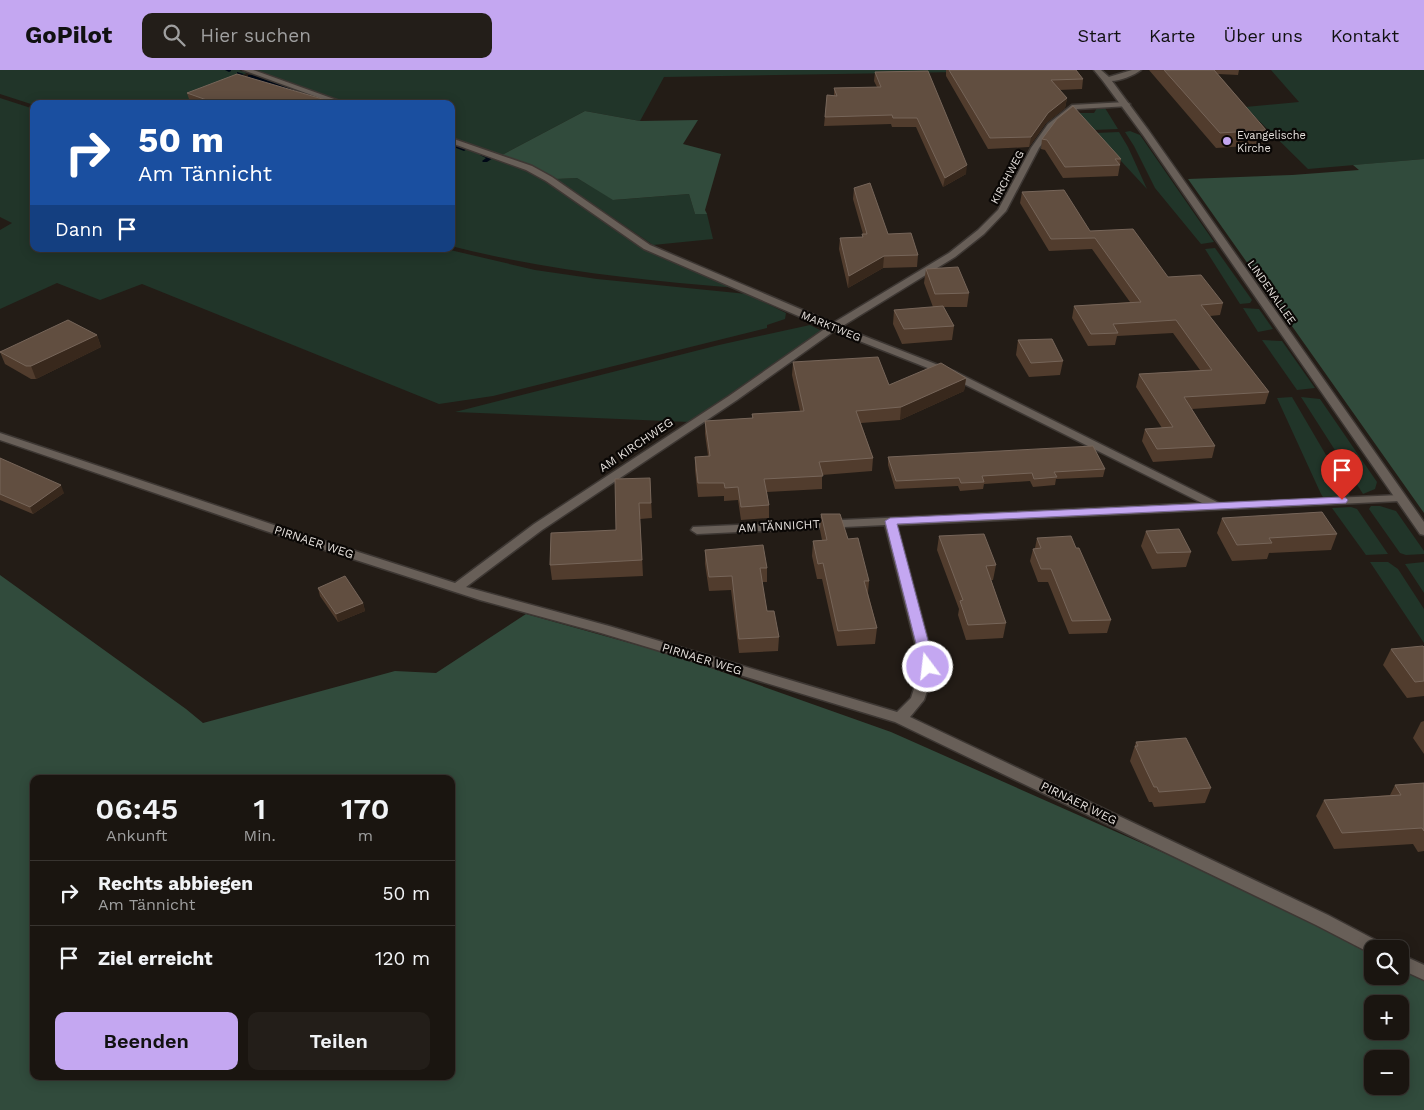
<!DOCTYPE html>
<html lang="de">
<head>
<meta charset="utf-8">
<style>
  :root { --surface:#1a1510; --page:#231e19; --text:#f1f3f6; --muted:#9f9f9f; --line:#383430; --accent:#c4a7f1 }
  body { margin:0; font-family:"Work Sans",sans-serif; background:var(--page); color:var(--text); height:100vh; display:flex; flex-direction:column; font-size:19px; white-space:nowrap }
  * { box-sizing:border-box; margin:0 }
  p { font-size:16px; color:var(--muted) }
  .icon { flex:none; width:28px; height:28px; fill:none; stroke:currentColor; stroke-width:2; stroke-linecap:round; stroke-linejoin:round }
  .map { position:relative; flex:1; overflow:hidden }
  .panel { position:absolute; left:30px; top:705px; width:425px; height:305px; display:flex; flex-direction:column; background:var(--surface); border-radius:10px; box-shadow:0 2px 12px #0003,0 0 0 1px var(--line) }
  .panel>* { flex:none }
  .banner { position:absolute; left:30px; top:30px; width:425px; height:152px; border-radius:10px; box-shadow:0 2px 12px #0003,0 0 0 1px var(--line); background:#1a4fa0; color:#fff; overflow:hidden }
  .fabs { position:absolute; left:1364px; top:870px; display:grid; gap:10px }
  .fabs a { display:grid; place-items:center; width:45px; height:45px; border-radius:10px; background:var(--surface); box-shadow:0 2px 12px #0003,0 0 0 1px var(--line); font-size:25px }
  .pin { position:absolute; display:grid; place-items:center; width:42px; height:42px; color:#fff; margin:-51px -21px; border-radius:50% 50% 50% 0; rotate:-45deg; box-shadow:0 0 5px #0007 }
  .pin .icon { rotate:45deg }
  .me { position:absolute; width:55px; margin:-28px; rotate:345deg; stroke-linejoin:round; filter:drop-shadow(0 0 4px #0008) }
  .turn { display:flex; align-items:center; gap:18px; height:105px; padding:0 25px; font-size:22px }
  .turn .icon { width:65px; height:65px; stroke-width:2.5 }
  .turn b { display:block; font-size:35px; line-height:42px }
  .then { display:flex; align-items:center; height:48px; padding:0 25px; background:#0003; gap:10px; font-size:19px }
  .eta { display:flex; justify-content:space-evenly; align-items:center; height:85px; text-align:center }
  .eta b { font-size:30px; font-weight:600; line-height:35px }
  .action { display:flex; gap:10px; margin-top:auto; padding:10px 25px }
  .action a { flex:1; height:58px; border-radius:10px; background:var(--accent); color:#111; font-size:20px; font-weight:600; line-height:58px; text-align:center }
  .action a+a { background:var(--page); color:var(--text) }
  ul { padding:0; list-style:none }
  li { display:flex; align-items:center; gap:15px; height:65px; padding:0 25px; border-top:1px solid var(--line) }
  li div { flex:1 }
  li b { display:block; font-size:19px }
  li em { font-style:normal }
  header { display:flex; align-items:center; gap:30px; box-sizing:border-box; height:70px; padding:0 25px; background:var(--accent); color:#111 }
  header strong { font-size:24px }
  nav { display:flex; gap:28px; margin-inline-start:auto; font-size:18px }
  .search { width:350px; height:45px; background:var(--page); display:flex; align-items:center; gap:12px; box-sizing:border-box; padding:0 18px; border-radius:10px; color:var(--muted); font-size:19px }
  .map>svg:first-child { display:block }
  .green { fill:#213529 }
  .forest { fill:#314b3c; fill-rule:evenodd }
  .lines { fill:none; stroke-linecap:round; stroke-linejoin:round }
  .stream { fill:#000816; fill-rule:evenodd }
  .minor-casing { stroke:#3d3733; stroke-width:3 }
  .tertiary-casing { stroke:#3d3733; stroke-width:3 }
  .minor { fill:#685f58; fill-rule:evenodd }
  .tertiary { fill:#685f58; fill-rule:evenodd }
  .wall { fill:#513c2d }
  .shaded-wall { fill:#38281c }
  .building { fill:#614e40; stroke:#766559 }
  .route { fill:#c4a7f1; stroke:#7f6d9d }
  .poi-dot { fill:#c4a7f1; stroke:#0a0705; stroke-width:2 }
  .labels { text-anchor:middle; stroke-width:4.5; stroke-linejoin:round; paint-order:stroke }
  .far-poi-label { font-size:11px; fill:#e6e1dd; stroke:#0a0705; text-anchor:start }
  .far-street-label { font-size:11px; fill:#e6e1dd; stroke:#0a0705 }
  .street-label { font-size:12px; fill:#e6e1dd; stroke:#0a0705 }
</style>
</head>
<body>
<header>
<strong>GoPilot</strong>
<div class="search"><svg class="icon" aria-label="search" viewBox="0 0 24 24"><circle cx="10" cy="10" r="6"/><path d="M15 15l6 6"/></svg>Hier suchen</div>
<nav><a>Start</a><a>Karte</a><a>Über uns</a><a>Kontakt</a></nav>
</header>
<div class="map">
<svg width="1424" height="1040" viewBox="0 0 1424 1040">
  <rect width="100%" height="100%" fill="#231c16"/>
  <g class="green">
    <polygon points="0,0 239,0 247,3 197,22 213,28 263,9 335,34 34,35 0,24"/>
    <polygon points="253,0 956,0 957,2 664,7 640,51 585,41 502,85 451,68 451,34 351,34"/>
    <polygon points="1271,0 1424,0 1424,89 1308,99 1245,37 1299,32"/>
    <polygon points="0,28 34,39 34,179 446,179 535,200 597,209 747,224 786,243 785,249 767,255 767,258 493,326 439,334 142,214 100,230 57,213 0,239 0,160 12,153 0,147"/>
    <polygon points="1097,38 1105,38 1118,59 1093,60 1071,43 1094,43"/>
    <polygon points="1130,61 1140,65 1214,172 1201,174 1155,118 1134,76 1125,62"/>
    <polygon points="1119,62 1128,77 1147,119 1095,63"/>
    <path d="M 451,73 L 525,99 L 546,110 L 643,178 L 737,218 C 640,210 545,200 451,176 Z"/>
    <polygon points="577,108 614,130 689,124 695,144 707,144 713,169 653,175 556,109"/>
    <polygon points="1215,178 1252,230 1250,233 1240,234 1205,179"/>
    <polygon points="1243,238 1259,239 1273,259 1258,262"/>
    <polygon points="810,255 822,261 689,352 455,342 719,275"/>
    <polygon points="1262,270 1282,271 1315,318 1297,320"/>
    <polygon points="1292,327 1350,426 1323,427 1321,424 1277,328"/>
    <polygon points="1301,327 1320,329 1377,412 1375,419 1363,424"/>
    <polygon points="1371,436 1380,436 1396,441 1424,481 1424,484 1406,485 1400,483 1369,439"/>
    <polygon points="1351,437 1357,439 1388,484 1366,485 1332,438"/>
    <polygon points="1370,492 1388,492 1398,499 1424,539 1424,573"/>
    <polygon points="1424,492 1424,523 1405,494"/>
  </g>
  <g class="forest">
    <polygon points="585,41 640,51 698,50 683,74 721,84 705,140 707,144 695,144 689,124 613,130 577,108 556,109 534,97 502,85"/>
    <polygon points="1424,89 1424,443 1188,109 1292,105 1359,100 1353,95"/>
    <path d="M 0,505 L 186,639 L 203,653 L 395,601 L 436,603 L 526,544 L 680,587 L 891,662 L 1322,853 L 1372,880 L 1372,906 L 1400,906 L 1400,895 L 1424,908 L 1424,1040 L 0,1040 ZM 34,709 L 451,709 L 451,1006 L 34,1006 ZM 1372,934 L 1400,934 L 1400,961 L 1372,961 ZM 1372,989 L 1400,989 L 1400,1016 L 1372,1016 Z"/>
  </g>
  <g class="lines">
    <g class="stream">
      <polygon points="225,0 231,0 231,1 229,2"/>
      <polygon points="237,2 244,4 242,5 237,4"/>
      <polygon points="248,5 252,5 309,25 304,26 248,7"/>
      <polygon points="451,72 466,78 467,79 464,81 451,76"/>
      <polygon points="483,83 492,87 493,88 487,92 483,92 482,91 486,88 480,85"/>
    </g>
    <defs>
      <g id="minor">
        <polygon points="243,0 253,0 348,34 336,34"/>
        <path d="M 1132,0 L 1141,0 C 1133,6 1112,15 1102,9 Z"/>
        <path d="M 1126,32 L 1130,34 L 1129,36 L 1077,39 L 1054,58 L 1039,78 L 1006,141 L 984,164 L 955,187 L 841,257 L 956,302 L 1219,433 L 1400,425 L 1406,428 L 1400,431 L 897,455 L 935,597 L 924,630 L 910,647 L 1328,845 L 1383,874 L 1385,879 L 1372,879 L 1372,884 L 1316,855 L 895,652 L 601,563 L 480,530 L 266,461 L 0,370 L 0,363 L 274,455 L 455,513 L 534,454 L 729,326 L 826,258 L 644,179 L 546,111 L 526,100 L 451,73 L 451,68 L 532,96 L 552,107 L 650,175 L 833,253 L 949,183 L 978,160 L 998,140 L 1031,78 L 1048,54 L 1072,35 ZM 834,261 L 948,306 L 1202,433 L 693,457 L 691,460 L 697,464 L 885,455 L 921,597 L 911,628 L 897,642 L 609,556 L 466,517 L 542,460 L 737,330 Z"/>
        <polygon points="1400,884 1424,895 1424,910 1400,899"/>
      </g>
      <polygon id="tertiary" points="1094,0 1101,0 1109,7 1149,61 1424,452 1424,465 1420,464 1143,65 1103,11"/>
    </defs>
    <use href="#minor" class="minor-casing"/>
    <use href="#tertiary" class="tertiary-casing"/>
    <use href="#minor" class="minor"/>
    <use href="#tertiary" class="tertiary"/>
  </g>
  <g class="wall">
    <polygon points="946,0 1076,0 1083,9 1082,19 1059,20 1067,28 1065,38 1046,53 1029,77 988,79 946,6"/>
    <polygon points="1149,0 1239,0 1238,5 1218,4 1266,60 1262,75 1216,78"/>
    <polygon points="928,1 966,104 943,117 916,57 892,57 891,54 824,56 827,25 834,26 834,18 877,17 874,11 875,2"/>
    <polygon points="187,23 337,34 202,34 189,29"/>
    <polygon points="1042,69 1121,89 1118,106 1063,108 1045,80 1041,79"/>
    <polygon points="854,118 888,164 918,185 917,197 883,198 848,218 839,179 840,168 862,167 863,164 853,129"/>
    <polygon points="1022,122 1168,207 1223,233 1220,245 1210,246 1269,322 1265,334 1192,339 1215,376 1212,388 1153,392 1142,371 1145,359 1162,358 1136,317 1139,304 1200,300 1173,263 1117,266 1115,275 1088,276 1072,248 1074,236 1130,232 1092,179 1049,181 1020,133"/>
    <polygon points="926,199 969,223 967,237 944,237 954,256 952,270 902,274 893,254 894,240 933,237 924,213"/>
    <polygon points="97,265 101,277 36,309 31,309 5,294 0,282 0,281"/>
    <polygon points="1018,270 1063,291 1060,305 1029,307 1016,285"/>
    <polygon points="793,292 889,315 966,308 964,321 900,350 861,353 873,388 872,401 822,405 822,419 767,422 769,435 769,448 741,450 738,430 724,431 724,426 698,427 695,400 695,387 708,386 705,364 705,351 752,348 752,344 800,341 792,305"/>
    <polygon points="888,387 1105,399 1103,407 1056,409 1055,415 1033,417 1030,411 984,414 983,419 960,421 958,416 895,419 888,395"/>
    <polygon points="0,388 64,423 33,444 0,430"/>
    <polygon points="650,408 652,448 640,449 643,506 552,510 550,495 616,460"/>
    <polygon points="821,444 848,469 869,511 868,523 877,558 875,574 837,576 822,509 817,509 812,486 813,471 822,470 820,460"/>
    <polygon points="1222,448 1337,464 1331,480 1269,483 1267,489 1232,491 1217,463"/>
    <polygon points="1146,461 1191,482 1186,497 1152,499 1141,476"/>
    <polygon points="939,466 996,495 993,510 991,510 1006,553 1003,568 966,570 958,545 959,539 937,480"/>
    <polygon points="1037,468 1076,478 1111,550 1107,563 1069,564 1048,512 1038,512 1030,491 1033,479 1035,478"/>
    <polygon points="705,480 767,498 767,512 762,512 767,541 779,567 778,581 739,583 731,520 709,521 705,494"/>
    <polygon points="318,518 363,533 365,541 338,552 320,526"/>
    <polygon points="1424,577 1424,626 1407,628 1383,595 1391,579"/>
    <polygon points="1424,651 1424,684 1413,668 1421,652"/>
    <polygon points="1136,672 1211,718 1205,733 1154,737 1152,732 1149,732 1130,691"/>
    <polygon points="1424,713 1424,781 1418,782 1413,774 1334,779 1316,746 1324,730 1390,725 1395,715"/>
  </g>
  <g class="shaded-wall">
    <polygon points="1067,28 1065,38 1046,53 1029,77 1031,67 1048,43"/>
    <polygon points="967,95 966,104 943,117 945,108"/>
    <polygon points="884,186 883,198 848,218 849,206"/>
    <polygon points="97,265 101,277 36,309 31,296"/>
    <polygon points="966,308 964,321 900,350 901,337"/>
    <polygon points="61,415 64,423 33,444 30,437"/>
    <polygon points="363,533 365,541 338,552 336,544"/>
  </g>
  <g class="building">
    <polygon points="949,0 1076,0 1083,9 1051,10 1067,28 1048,43 1031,67 990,68"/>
    <polygon points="1164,0 1214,0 1266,60 1220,63"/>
    <polygon points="928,1 967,95 945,108 917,48 893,48 892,45 825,47 827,25 837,26 834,18 881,17 875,2"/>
    <polygon points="237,4 336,33 337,34 218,34 187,23"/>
    <polygon points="1073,36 1121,89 1115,89 1120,95 1065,97 1047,70 1042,69 1057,49"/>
    <polygon points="870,113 888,164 911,163 918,185 884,186 849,206 840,168 863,167 862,164 867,164 854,118"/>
    <polygon points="1064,120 1090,161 1133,159 1168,207 1201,205 1223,233 1201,235 1269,322 1184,327 1215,376 1157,379 1145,359 1173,357 1139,304 1212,300 1176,250 1113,254 1118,263 1091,264 1074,236 1141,232 1095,168 1051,169 1022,122"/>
    <polygon points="958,197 969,223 935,224 926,199"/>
    <polygon points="943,236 954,256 904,259 894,240"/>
    <polygon points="68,250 97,265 31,296 26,296 0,282"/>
    <polygon points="1052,269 1063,291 1031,293 1018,270"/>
    <polygon points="878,287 889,315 941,293 966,308 901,337 856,341 873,388 819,392 823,406 764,409 769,435 741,437 738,417 725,418 724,413 698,413 695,387 710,386 705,351 753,348 752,344 804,341 793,292"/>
    <polygon points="1093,376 1105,399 1054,402 1057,407 1034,409 1032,403 982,406 984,412 961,413 959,408 896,411 888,387"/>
    <polygon points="0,388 61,415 30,437 0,424"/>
    <polygon points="650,408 651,433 639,433 642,490 550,495 551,463 616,460 615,409"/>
    <polygon points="1322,442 1337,464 1269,468 1272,473 1237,475 1222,448"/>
    <polygon points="821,444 840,444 848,469 858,468 869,511 864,511 877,558 838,561 823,493 818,494 813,471 827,470"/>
    <polygon points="1179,459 1191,482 1157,483 1146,461"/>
    <polygon points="984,464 996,495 986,496 1006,553 968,555 960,531 963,530 939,466"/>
    <polygon points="1071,466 1076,478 1079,478 1111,550 1072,551 1051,499 1041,499 1033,479 1041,478 1037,468"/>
    <polygon points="763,475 767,498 760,498 767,541 774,541 779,567 739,569 732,506 709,507 705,480"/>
    <polygon points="345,506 363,533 336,544 318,518"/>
    <polygon points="1423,576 1424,577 1424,611 1415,612 1391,579"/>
    <polygon points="1186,668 1211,718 1159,722 1157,717 1154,717 1144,696 1135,676 1138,676 1136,672"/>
    <polygon points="1424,713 1424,761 1422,758 1342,763 1324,730 1401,725 1395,715"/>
  </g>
  <polygon class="route" points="1342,427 1346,428 1348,430 1346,433 897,454 935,597 928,601 922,597 885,451 890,448"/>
  <circle class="poi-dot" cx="1227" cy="71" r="5"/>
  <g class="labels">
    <g class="far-poi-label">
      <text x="1237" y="69">Evangelische<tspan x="1237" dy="13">Kirche</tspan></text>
    </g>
    <g class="far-street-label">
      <text transform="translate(1007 107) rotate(-62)" y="4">KIRCHWEG</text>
      <text transform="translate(1272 222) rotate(55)" y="4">LINDENALLEE</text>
      <text transform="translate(831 256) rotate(22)" y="4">MARKTWEG</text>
    </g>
    <g class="street-label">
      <text transform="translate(636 375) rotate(-34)" y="4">AM KIRCHWEG</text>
      <text transform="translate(779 456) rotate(-3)" y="4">AM TÄNNICHT</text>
      <text transform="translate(314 472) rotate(18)" y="4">PIRNAER WEG</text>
      <text transform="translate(702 589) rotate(17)" y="4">PIRNAER WEG</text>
      <text transform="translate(1079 733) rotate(26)" y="4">PIRNAER WEG</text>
    </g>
  </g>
</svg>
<div class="fabs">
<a><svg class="icon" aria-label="search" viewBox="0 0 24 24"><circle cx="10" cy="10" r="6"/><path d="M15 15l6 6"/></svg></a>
<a>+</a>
<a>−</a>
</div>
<div class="pin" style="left:1342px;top:430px;background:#d93025"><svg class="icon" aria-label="arrive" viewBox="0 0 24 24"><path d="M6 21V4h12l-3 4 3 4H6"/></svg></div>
<svg class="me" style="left:928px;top:597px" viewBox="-20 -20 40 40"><circle r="17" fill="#c4a7f1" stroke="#fff" stroke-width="3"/><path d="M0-11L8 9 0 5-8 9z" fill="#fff"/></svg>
<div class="banner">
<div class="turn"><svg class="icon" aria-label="right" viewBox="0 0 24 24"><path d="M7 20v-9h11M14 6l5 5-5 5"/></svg><div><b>50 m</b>Am Tännicht</div></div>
<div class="then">Dann<svg class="icon" aria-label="arrive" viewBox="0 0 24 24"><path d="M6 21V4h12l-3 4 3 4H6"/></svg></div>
</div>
<section class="panel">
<div class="eta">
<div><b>06:45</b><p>Ankunft</p></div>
<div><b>1</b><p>Min.</p></div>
<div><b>170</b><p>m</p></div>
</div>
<ul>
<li><svg class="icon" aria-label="right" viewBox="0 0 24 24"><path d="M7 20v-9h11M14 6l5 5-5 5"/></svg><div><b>Rechts abbiegen</b><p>Am Tännicht</p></div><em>50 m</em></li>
<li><svg class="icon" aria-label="arrive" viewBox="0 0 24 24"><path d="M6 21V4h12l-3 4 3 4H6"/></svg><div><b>Ziel erreicht</b></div><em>120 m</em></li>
</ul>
<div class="action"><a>Beenden</a><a>Teilen</a></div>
</section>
</div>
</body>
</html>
